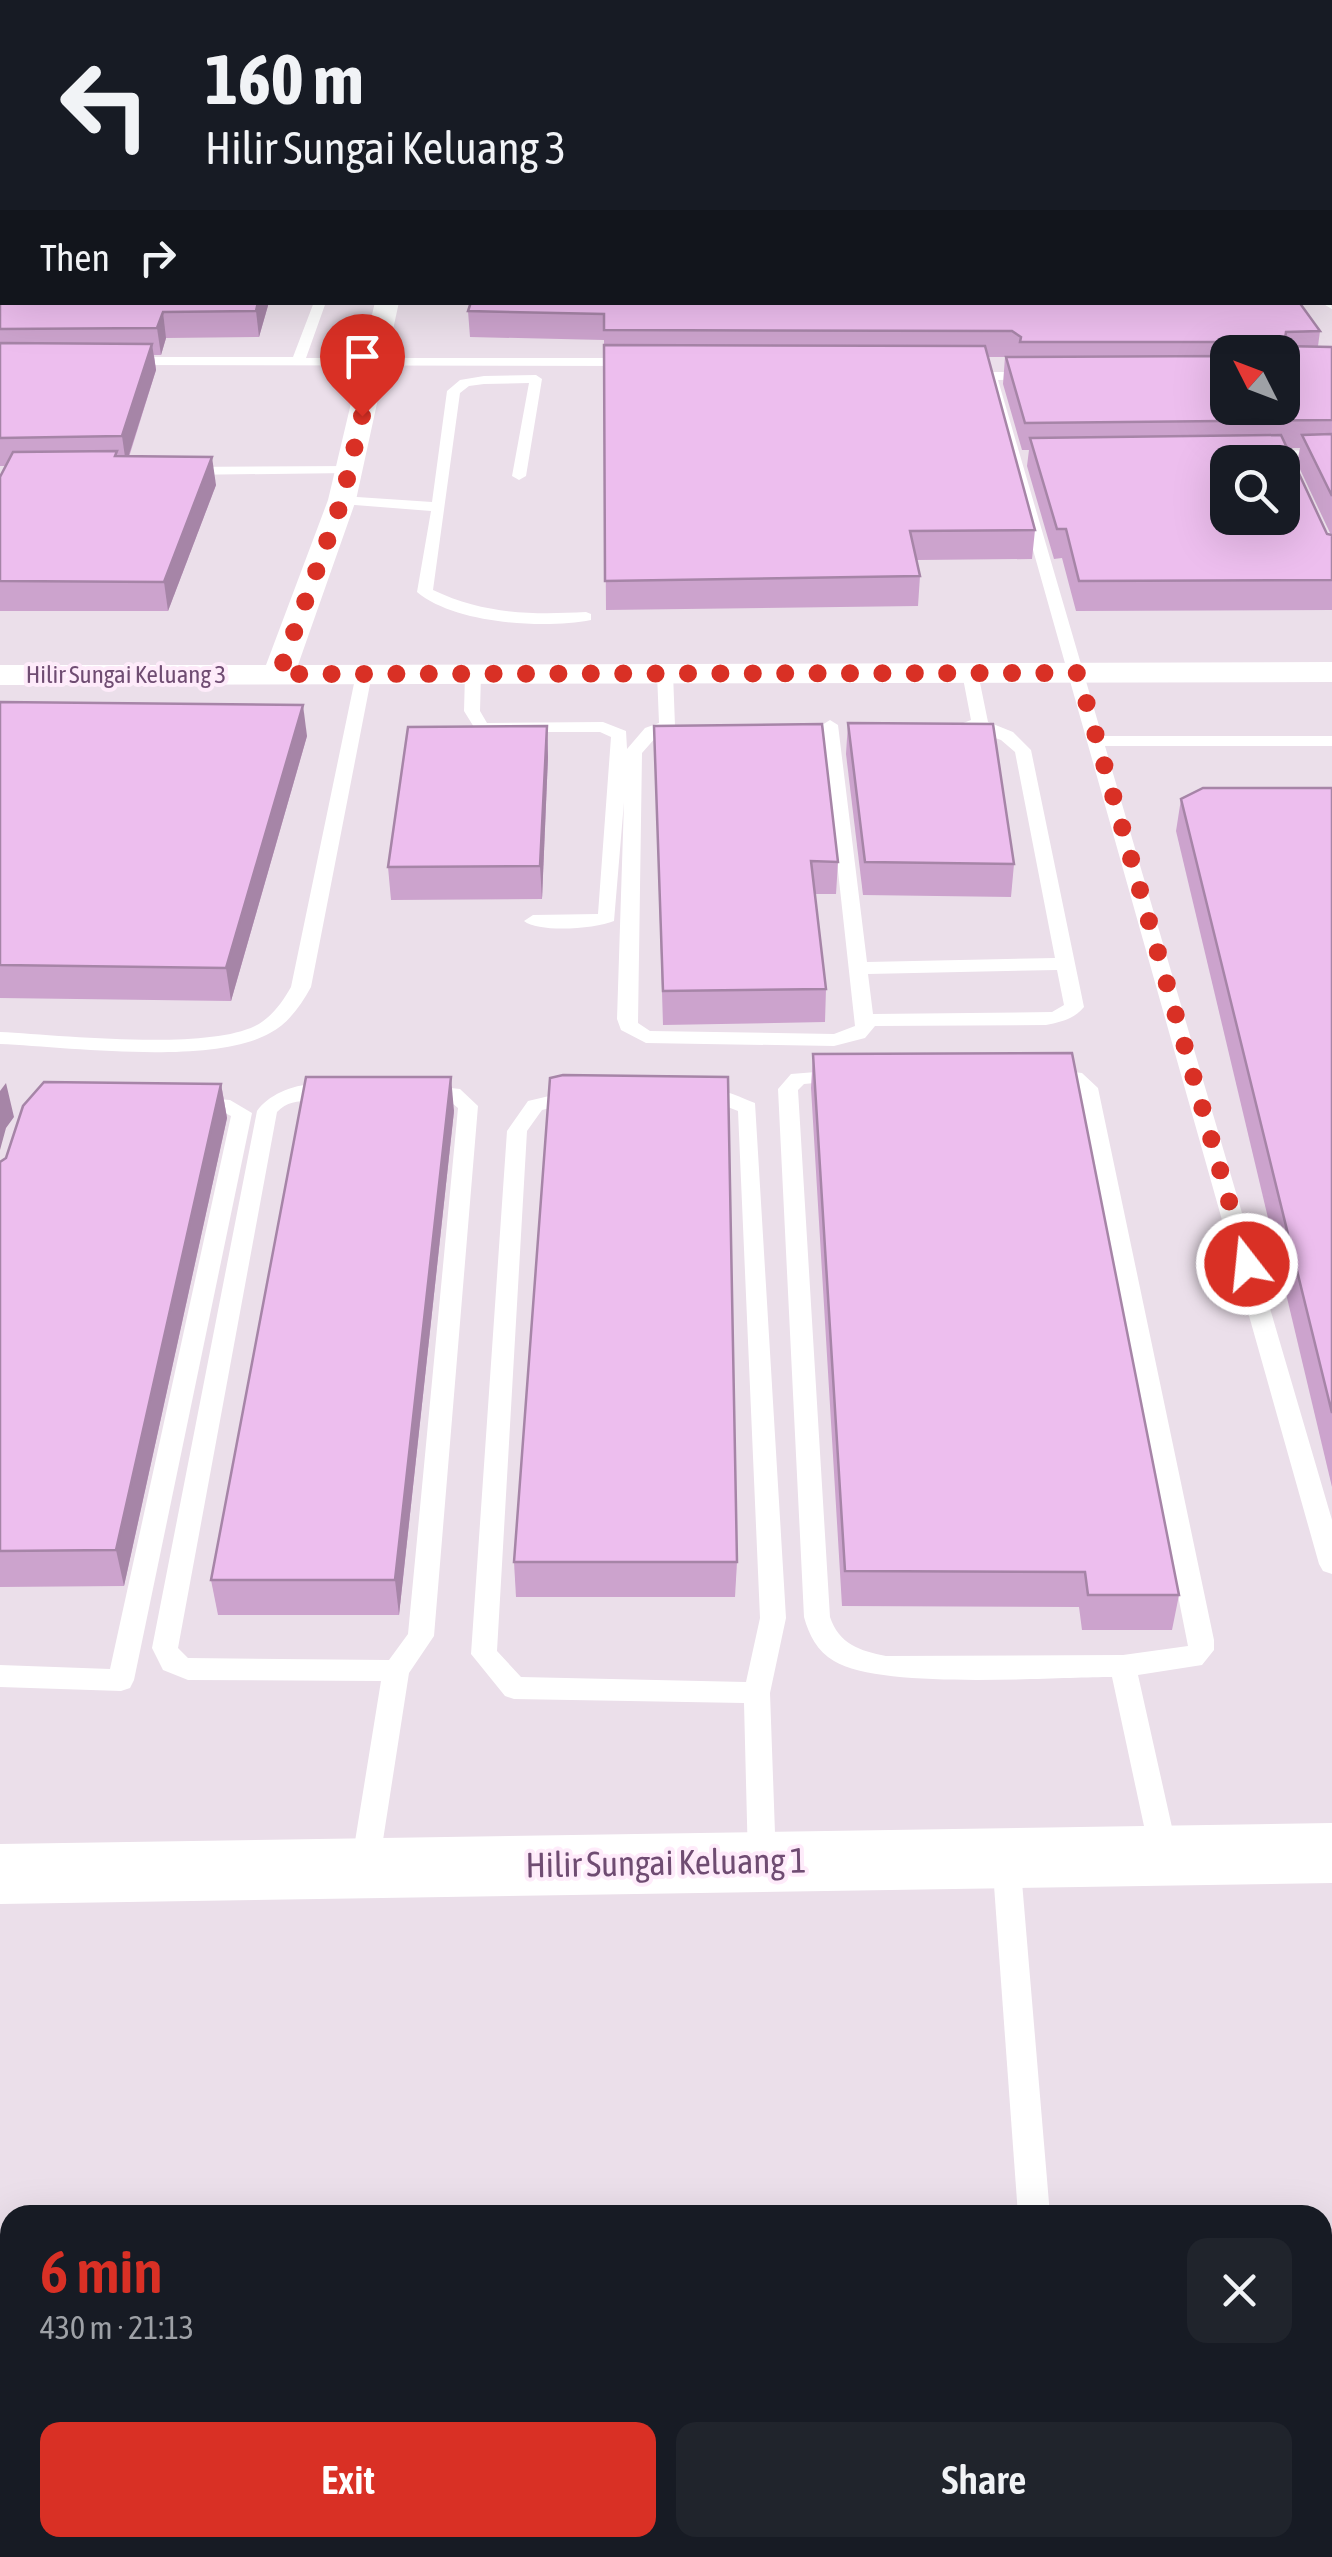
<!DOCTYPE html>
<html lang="en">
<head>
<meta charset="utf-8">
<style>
  :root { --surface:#171b24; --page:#20242c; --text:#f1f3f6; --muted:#9ea1a6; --accent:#d93025 }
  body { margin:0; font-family:"Asap Condensed",sans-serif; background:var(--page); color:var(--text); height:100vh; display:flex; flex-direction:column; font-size:38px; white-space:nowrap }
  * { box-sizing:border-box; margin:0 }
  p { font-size:32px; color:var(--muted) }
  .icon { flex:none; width:55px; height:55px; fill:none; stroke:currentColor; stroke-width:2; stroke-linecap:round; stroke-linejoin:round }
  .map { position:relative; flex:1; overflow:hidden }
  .sheet { position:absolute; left:0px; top:2205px; width:1332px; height:352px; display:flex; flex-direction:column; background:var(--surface); border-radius:30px 30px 0 0; box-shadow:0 10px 40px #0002 }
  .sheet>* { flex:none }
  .guide { position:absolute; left:0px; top:0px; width:1332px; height:305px; box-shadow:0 10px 40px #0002; background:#171b24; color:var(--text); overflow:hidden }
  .needle { width:65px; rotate:312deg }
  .buttons { position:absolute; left:1210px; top:335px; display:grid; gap:20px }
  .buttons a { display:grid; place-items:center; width:90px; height:90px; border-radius:20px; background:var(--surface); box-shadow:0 10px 40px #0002; font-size:50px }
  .pin { position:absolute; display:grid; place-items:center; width:85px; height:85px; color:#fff; margin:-102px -42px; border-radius:50% 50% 50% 0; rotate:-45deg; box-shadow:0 0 10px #0007 }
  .pin .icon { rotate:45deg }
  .me { position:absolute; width:110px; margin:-55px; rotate:344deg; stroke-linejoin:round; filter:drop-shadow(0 0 8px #0008) }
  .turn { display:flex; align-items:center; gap:35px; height:210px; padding:0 40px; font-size:45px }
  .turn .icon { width:130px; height:130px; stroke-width:2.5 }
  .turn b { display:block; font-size:70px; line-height:85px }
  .then { display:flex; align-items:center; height:95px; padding:0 40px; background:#0003; gap:20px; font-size:38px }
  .round { display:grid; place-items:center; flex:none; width:105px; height:105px; border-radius:20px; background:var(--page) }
  .overview { display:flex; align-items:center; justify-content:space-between; height:170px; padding:0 40px }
  h1 { font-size:60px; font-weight:600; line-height:75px; color:var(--accent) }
  .cta { display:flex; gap:20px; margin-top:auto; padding:20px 40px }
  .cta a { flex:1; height:115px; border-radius:20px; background:var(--accent); color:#fff; font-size:40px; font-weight:600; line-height:115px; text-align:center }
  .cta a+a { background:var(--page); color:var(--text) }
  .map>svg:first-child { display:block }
  .industrial { fill:#ebdfea; fill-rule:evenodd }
  .water { fill:#c6e3bb; stroke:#afd4a2; stroke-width:2.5 }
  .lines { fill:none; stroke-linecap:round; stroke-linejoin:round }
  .path { stroke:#d1a2d3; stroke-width:2.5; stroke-dasharray:1 4; stroke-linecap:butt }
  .lane { fill:#fff; fill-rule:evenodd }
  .street { fill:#fff; fill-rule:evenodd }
  .secondary { fill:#fff; fill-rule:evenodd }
  .highway { fill:#e3a0f1; fill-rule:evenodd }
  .wall { fill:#cca3cd; fill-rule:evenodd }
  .shaded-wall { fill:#a685a7 }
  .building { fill:#edbeee; stroke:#a685a7; stroke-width:2.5; fill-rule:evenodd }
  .route { stroke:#d93025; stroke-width:18; stroke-dasharray:0 32.4 }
  .labels { text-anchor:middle; stroke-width:8; stroke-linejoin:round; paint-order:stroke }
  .far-street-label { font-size:25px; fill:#6f4c72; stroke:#feebfa }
  .near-street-label { font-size:35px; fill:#6f4c72; stroke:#feebfa }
</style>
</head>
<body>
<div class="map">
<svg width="1332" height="2557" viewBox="0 0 1332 2557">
  <rect width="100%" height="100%" fill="#fbe5f7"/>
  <g class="industrial">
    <polygon points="0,0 657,0 662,2 2,2 2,29"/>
    <path d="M 0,107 L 2,302 L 1330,302 L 1332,297 L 1332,2557 L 0,2557 ZM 1228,352 L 1282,352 L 1282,408 L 1228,408 ZM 1228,462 L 1282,462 L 1282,518 L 1228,518 ZM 10,2215 L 1322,2215 L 1322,2548 L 10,2548 Z"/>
  </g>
  <polygon class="water" points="877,0 1332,0 1332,182 1330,2"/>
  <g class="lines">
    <polyline class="path" points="834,0 841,2"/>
    <g class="lane">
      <polygon points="184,0 192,0 194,2 185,2"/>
      <polygon points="437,0 446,0 448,2 438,2"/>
      <rect x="0" y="30" width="2" height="6"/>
      <polygon points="1330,299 1332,309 1320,302 1330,302"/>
      <polygon points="314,302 326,302 306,358 634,358 640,362 634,366 126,365 120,361 126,357 293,357"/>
      <polygon points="1035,372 1040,373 1040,379 998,380 1102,736 1332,736 1332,746 1105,746 1332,1520 1332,1574 1323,1571 1319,1564 984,376 990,372"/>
      <path d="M 484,376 L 536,375 L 542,379 L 526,476 L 519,480 L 512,476 L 529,383 L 484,384 L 469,386 L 460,393 L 433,590 C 483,614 531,615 586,612 L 591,614 L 591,620 C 544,629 455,624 417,592 L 431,511 L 342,504 L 335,500 L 342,496 L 432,502 L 447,391 L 460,380 Z"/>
      <polygon points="1332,450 1332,458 1261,459 1254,455 1261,451"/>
      <polygon points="354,466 354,472 349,473 183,475 176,471 183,467"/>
      <path d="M 665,668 L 673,673 L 675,726 L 657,736 L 642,753 L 638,1023 L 650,1031 L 834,1034 L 855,1026 L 822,725 L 830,720 L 838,725 L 867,962 L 1055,958 L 1015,752 L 1001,740 L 958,725 L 971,720 L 962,673 L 970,668 L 978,673 L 988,722 L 1013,732 L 1031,750 L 1084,1007 C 1074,1019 1061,1022 1046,1025 L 875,1026 L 865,1038 L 834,1046 L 646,1043 L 621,1030 L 617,1019 L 624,802 L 614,921 C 595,929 539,933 524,921 L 533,915 L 598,914 L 611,737 L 600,732 L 477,732 L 464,711 L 465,674 L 473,669 L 481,674 L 480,711 L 487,723 L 603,722 L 626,731 L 627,749 L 645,728 L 659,723 L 657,673 ZM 1057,970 L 1064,1005 L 1052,1012 L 873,1014 L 868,974 Z"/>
      <path d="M 364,669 L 372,674 L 311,987 C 301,1005 289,1023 270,1033 C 212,1066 68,1047 0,1044 L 0,1032 C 60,1035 204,1051 255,1026 C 271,1018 282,1003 291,987 L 356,674 Z"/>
      <path d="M 1048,1069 L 1082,1073 L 1098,1088 L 1214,1640 L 1214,1650 L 1202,1665 L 1138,1675 L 1178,1854 L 1174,1863 L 1164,1866 L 1154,1863 L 1150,1854 L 1112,1677 C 1049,1677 882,1690 834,1661 C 817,1651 809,1635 804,1617 L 778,1089 L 791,1074 L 841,1070 L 851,1076 L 848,1080 L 804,1084 L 798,1090 L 830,1617 C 839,1644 860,1651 886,1656 L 1123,1655 L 1188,1646 L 1078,1090 L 1069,1083 L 1041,1079 L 1038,1075 Z"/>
      <path d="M 423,1085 L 460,1089 L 478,1106 L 434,1636 L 409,1673 L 379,1866 L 375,1875 L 365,1878 L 355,1875 L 351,1866 L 381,1681 L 188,1680 L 163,1670 L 152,1648 L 257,1111 C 272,1089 319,1074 341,1093 C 323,1108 296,1092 277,1112 L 178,1648 L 188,1658 L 389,1660 L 408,1634 L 458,1108 L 447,1099 L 416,1095 L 413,1091 Z"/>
      <path d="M 579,1089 L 589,1095 L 586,1099 L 542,1110 L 527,1131 L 497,1651 L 521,1677 L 746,1682 L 760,1618 L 738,1111 L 715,1102 L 694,1099 L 691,1095 C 708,1080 736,1096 755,1103 L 786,1618 L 770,1693 L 776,1861 L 772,1870 L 762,1873 L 752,1870 L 748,1861 L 744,1703 L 514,1699 L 505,1696 L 471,1654 L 507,1131 L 528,1101 Z"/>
      <polygon points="194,1097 230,1100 252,1113 134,1680 130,1688 121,1691 0,1687 0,1665 110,1669 231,1116 219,1110 187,1107 184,1103 187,1099"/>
      <polygon points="1006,1846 1016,1849 1020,1858 1050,2215 1018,2215 992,1858 996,1849"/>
      <polygon points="10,2255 10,2288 0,2292 0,2259"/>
      <polygon points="1322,2332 1332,2336 1332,2379 1322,2375"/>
    </g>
    <g class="street">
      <rect x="0" y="114" width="2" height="12"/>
      <polygon points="375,302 399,302 356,500 298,665 1332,662 1332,682 0,685 0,665 266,665 328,500"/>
    </g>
    <polygon class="secondary" points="1332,1823 1332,1883 0,1904 0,1844"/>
    <g class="highway">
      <polygon points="707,0 734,0 735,2 709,2"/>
      <polygon points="761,0 788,0 789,2 763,2"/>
      <rect x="1330" y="228" width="2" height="17"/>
    </g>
  </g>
  <g class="wall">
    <polygon points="0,128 2,302 269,302 259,337 166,338 161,355 154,355 156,370 129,457 216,485 168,611 0,611 0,477 6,466 0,466"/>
    <path d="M 471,302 L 1320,331 L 1318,346 L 1332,347 L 1332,610 L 1076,611 L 1062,558 L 1054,559 L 1027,466 L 1029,450 L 1022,450 L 1003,384 L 1005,357 L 988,357 L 1035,530 L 1032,559 L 917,560 L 920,576 L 918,606 L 606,610 L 604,340 L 470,337 L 468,311 ZM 1228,352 L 1282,352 L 1228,408 ZM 1287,448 L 1300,448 L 1297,463 L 1331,535 L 1327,534 Z"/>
    <polygon points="0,702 307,736 231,1001 0,998"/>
    <polygon points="848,723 1014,864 1011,897 863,895 846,754"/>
    <polygon points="547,726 548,757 542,899 391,900 388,867"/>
    <polygon points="654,726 838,862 836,894 815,894 826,989 825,1022 663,1025"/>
    <polygon points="1332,788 1332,1487 1176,831 1181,799"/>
    <polygon points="813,1054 1179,1595 1172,1630 1082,1630 1079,1607 842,1606 811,1088"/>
    <polygon points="221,1084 227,1118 124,1586 0,1587 0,1162"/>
    <polygon points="454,1111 399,1615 218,1615 211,1580"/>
    <polygon points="514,1562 737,1562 735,1597 516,1597"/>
  </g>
  <g class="shaded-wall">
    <polygon points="4,0 125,0 126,1 5,2"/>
    <polygon points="258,302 269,302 259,337 256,311"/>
    <polygon points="163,312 166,338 161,355 157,328"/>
    <polygon points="152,344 156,370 126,464 122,436"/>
    <polygon points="212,457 216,485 168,611 164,582"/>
    <polygon points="303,705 307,736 231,1001 226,968"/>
    <polygon points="547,726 548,757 542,899 540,866"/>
    <polygon points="451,1077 454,1111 399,1615 395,1580"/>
    <polygon points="6,1083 14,1117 6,1128 0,1150 0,1091"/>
    <polygon points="221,1084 227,1118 124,1586 116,1550"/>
  </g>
  <g class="building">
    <polygon points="0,128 2,128 2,302 258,302 256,311 163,312 157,328 0,329"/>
    <polygon points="471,302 1299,302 1320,331 1286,332 1284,346 1332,347 1332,420 1025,423 1006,357 1228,356 1228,408 1282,408 1282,352 1233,352 1235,342 1020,342 1021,337 1012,331 604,330 604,314 468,311"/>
    <polygon points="0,343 152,344 122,436 0,438"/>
    <polygon points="604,345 985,346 1035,530 910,531 920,576 605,581"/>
    <polygon points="1332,434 1332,496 1302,435"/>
    <path d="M 1281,435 L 1327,534 L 1332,535 L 1332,580 L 1079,581 L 1066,529 L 1057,529 L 1030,438 ZM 1228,462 L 1282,462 L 1282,518 L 1228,518 Z"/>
    <polygon points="117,451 115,456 212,457 164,582 0,581 0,477 13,452"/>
    <polygon points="0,702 303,705 226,968 0,965"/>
    <polygon points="848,723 993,724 1014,864 865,862"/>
    <polygon points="822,724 838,862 811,861 826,989 663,991 654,726"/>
    <polygon points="547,726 540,866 388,867 408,727"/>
    <polygon points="1203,788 1332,788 1332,1413 1181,799"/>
    <polygon points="1072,1053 1179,1595 1088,1595 1085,1572 845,1571 813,1054"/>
    <polygon points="563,1075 728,1077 737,1562 514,1562 550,1078"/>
    <polygon points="306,1077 451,1077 395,1580 211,1580"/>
    <polygon points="44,1082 221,1084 116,1550 0,1551 0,1162 6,1158 23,1106"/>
    <polygon points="0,2379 10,2379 10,2548 1208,2548 1209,2557 0,2557"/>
  </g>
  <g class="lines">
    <polyline class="route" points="362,416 342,500 279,674 1078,673 1247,1264"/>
  </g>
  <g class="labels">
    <g class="far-street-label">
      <text x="126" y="683">Hilir Sungai Keluang 3</text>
    </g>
    <g class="near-street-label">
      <text transform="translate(666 1863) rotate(-1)" y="12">Hilir Sungai Keluang 1</text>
    </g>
  </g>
</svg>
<div class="buttons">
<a><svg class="needle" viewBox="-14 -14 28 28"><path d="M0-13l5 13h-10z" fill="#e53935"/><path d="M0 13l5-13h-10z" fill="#9ea1a6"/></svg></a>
<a><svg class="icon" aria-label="search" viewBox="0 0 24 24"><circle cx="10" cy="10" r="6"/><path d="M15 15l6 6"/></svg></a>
</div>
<div class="pin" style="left:362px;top:416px;background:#d93025"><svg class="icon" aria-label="arrive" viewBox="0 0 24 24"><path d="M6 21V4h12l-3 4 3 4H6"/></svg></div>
<svg class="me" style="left:1247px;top:1264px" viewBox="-20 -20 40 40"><circle r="17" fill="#d93025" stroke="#fff" stroke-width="3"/><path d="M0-11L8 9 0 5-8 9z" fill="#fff"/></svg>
<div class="guide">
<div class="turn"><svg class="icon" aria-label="left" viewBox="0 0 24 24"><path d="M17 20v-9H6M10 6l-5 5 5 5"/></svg><div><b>160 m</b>Hilir Sungai Keluang 3</div></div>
<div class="then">Then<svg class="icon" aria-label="right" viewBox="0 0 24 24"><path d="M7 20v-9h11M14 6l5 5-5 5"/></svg></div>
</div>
<section class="sheet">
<div class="overview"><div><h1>6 min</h1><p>430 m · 21:13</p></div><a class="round"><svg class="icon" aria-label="close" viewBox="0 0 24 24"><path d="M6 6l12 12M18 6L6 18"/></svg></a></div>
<div class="cta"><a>Exit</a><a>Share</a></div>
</section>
</div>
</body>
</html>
